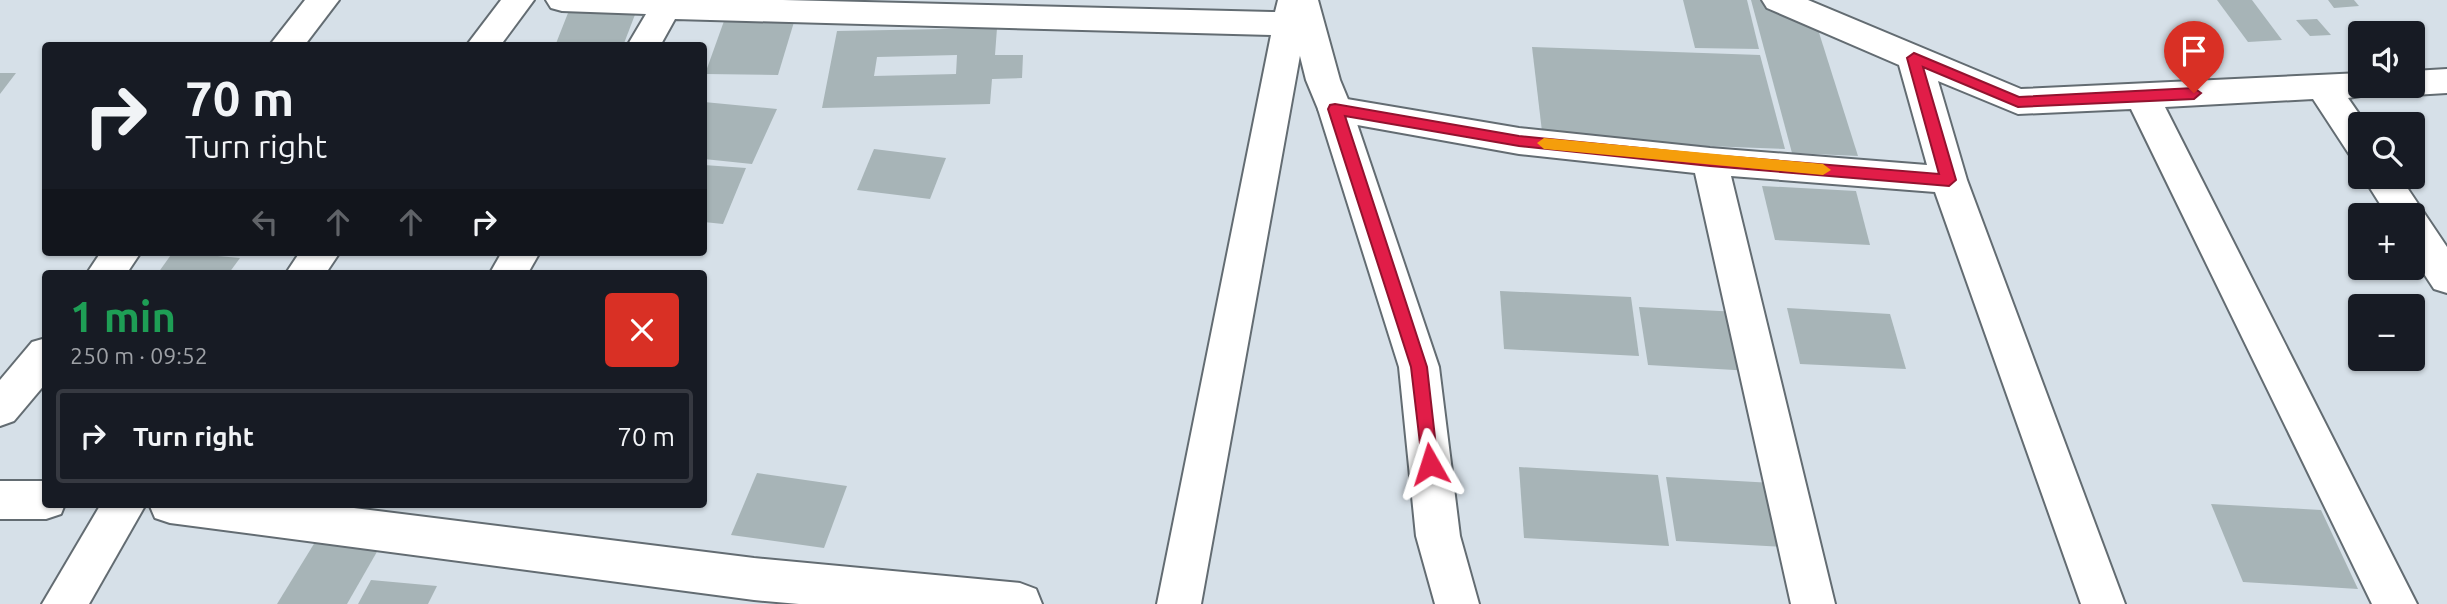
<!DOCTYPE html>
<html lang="en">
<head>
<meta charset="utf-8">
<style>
  :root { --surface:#171b24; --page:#20242c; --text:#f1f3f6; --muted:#9ea1a6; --line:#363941 }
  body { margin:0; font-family:Ubuntu,sans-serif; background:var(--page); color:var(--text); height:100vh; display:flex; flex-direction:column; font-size:26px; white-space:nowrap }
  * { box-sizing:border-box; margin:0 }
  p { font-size:23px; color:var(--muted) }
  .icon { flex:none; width:38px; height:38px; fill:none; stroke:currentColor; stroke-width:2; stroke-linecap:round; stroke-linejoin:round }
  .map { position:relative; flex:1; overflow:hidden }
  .panel { position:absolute; left:42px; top:270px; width:665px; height:238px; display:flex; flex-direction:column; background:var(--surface); border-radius:7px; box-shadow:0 2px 5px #0004 }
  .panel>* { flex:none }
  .guide { position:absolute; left:42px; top:42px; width:665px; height:214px; border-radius:7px; box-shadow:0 2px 5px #0004; background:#171b24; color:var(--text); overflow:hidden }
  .fabs { position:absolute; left:2348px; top:21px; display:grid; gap:14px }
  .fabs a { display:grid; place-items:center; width:77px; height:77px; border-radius:7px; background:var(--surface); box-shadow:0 2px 5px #0004; font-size:35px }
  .pin { position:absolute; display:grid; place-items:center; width:60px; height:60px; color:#fff; margin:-72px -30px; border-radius:50% 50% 50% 0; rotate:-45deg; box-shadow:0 0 7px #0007 }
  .pin .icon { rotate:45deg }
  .me { position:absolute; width:77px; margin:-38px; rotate:354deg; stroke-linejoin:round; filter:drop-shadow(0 0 5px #0008) }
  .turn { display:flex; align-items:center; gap:24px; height:147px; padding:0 28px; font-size:32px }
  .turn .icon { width:91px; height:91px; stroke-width:2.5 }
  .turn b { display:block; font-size:49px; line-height:60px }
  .lanes { display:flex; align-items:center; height:66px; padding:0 28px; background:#0003; justify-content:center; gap:35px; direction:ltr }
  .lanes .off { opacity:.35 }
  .round { display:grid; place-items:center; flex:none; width:74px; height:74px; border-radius:7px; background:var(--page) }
  .headline { display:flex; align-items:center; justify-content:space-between; height:119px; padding:0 28px }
  h1 { font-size:42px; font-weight:600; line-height:52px; color:#1e9e55 }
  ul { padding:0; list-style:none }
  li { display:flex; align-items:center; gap:21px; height:94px; margin:0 14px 10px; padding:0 14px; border:4px solid var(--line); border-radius:7px }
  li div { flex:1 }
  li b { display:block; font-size:26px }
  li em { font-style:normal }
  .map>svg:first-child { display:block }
  .building { fill:#a7b4b7; fill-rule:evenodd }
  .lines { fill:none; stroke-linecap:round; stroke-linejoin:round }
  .street-casing { stroke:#636c72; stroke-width:4 }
  .secondary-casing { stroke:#636c72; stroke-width:4 }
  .street { fill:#fff; fill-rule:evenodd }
  .secondary { fill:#fff; fill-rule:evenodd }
  .route { fill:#e11d48; stroke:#92132f; stroke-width:2 }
  .slow { fill:#f59e0b }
</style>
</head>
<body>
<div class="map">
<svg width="2447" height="604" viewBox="0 0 2447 604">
  <rect width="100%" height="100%" fill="#d6e0e8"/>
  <g class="building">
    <polygon points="1683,0 1747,0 1759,49 1695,48"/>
    <polygon points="1751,0 1763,0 1815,20 1858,156 1792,153"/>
    <polygon points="2217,0 2252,0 2282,40 2248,42"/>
    <polygon points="2328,0 2354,0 2359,6 2334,8"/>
    <polygon points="636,12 623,46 555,46 568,13"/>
    <polygon points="2317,19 2331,35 2310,36 2296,20"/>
    <polygon points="724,21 794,22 778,75 705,74"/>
    <path d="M 997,28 L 995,55 L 1023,55 L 1022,78 L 992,79 L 990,104 L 822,108 L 837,31 ZM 957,55 L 956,74 L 874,76 L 877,57 Z"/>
    <polygon points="1532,47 1760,55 1785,149 1543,140"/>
    <polygon points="0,73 16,73 0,94"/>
    <polygon points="704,102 777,109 752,164 704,159"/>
    <polygon points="874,149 946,158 930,199 857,190"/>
    <polygon points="704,165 746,168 723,224 704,222"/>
    <polygon points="1762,186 1856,191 1870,245 1775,240"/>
    <polygon points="173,252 240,258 229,273 158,273"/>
    <polygon points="1500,291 1631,297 1639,356 1504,349"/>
    <polygon points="1639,307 1740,312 1752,371 1648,365"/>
    <polygon points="1787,308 1890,314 1906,369 1800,364"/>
    <polygon points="1519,467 1658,475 1669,546 1524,538"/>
    <polygon points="757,473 847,486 824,548 731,535"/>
    <polygon points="1666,477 1773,483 1785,547 1676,541"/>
    <polygon points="2211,504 2321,510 2358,589 2243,582"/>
    <polygon points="320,534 382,543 347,604 277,604"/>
    <polygon points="371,580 437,586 428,604 358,604"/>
  </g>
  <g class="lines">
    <defs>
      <g id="street">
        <polygon points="305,0 339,0 304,46 269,46"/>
        <polygon points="501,0 534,0 500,46 466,46"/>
        <polygon points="546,0 783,0 1275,12 1278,0 1310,0 1201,604 1157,604 1271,35 675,19 660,46 627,46 646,14 562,11 551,8"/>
        <polygon points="1762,0 1808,0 2021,89 2361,73 2361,86 2378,86 2373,94 2348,98 2366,124 2361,124 2361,158 2349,154 2313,99 2165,107 2417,604 2372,604 2131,109 2018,114 1938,81 1967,180 2125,604 2081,604 1935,192 1731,176 1835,604 1791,604 1695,173 1519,154 1335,121 1323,118 1318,109 1323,100 1335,97 1519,128 1710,148 1927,165 1899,65 1767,8"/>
        <polygon points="2447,69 2447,93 2413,95 2401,92 2398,86 2413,86 2413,71"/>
        <polygon points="2363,177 2400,177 2447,247 2447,293 2434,289 2413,257 2413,215 2387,215"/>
        <polygon points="101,252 141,252 127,273 87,273"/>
        <polygon points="300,252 340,252 326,273 286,273"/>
        <polygon points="502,252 540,252 528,273 490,273"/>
        <polygon points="46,338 46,383 14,421 0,426 0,380 32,342"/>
        <polygon points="0,481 46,481 46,504 65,504 61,514 46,519 0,519"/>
        <polygon points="101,504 146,504 89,604 42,604"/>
        <polygon points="149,504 322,504 754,558 1020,583 1036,589 1042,604 799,604 754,600 170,523 155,518"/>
      </g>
      <polygon id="secondary" points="1286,0 1318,0 1340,80 1352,109 1439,367 1460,536 1479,604 1435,604 1416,536 1399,367 1318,109 1306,80"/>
    </defs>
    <use href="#street" class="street-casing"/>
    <use href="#secondary" class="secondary-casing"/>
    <use href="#street" class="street"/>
    <use href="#secondary" class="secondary"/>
  </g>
  <polygon class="route" points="1914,53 2019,97 2194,88 2201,93 2194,99 2018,107 1923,67 1956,180 1949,186 1710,166 1519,146 1345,116 1427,367 1438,464 1436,469 1430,471 1423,469 1411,367 1328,109 1330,105 1335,104 1519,136 1710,155 1939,174 1907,58"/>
  <polygon class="slow" points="1544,138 1823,164 1831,170 1823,175 1544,149 1537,143"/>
</svg>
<div class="fabs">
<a><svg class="icon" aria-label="sound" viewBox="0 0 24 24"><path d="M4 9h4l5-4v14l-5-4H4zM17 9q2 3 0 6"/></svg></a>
<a><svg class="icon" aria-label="search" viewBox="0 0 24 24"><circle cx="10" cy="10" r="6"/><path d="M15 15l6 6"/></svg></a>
<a>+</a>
<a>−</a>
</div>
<div class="pin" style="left:2194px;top:93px;background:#d93025"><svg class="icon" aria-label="arrive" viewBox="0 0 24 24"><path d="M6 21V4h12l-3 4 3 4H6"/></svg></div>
<svg class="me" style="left:1430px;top:464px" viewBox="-20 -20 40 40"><path d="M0-17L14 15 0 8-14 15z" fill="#e11d48" stroke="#fff" stroke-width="4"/></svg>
<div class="guide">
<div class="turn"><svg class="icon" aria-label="right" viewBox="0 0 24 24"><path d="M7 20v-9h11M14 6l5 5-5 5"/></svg><div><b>70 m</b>Turn right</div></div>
<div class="lanes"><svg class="icon off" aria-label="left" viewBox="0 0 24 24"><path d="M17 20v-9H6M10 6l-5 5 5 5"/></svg><svg class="icon off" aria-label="ahead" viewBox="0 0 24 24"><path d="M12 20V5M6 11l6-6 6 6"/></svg><svg class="icon off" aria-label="ahead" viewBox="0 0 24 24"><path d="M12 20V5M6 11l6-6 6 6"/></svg><svg class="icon" aria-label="right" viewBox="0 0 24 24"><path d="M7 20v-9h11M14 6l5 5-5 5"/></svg></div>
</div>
<section class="panel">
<div class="headline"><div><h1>1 min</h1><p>250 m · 09:52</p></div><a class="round" style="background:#d93025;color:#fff"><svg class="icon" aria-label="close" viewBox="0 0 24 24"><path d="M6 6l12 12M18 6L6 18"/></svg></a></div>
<ul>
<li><svg class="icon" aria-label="right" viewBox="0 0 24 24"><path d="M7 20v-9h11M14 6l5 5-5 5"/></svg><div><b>Turn right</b></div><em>70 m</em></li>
</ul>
</section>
</div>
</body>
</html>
